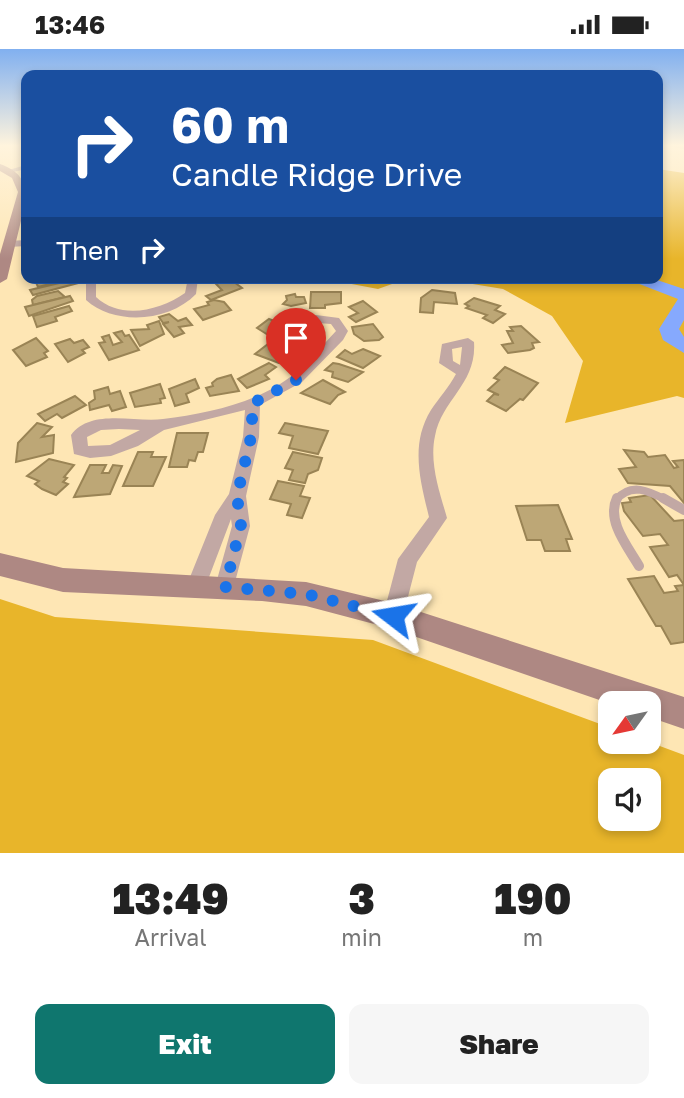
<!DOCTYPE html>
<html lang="en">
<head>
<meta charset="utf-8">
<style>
  :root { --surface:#fff; --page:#f6f6f6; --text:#222; --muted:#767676; --accent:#0f766e }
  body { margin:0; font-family:"Golos Text",sans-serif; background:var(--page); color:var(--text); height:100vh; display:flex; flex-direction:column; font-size:26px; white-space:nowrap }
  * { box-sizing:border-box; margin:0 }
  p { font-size:23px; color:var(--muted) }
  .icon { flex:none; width:38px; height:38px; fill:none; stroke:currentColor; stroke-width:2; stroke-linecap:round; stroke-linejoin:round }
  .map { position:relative; height:804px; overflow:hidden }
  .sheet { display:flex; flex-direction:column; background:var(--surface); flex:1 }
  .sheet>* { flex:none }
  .top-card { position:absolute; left:21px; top:21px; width:642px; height:214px; border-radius:14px; box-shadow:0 4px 10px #0003; background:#1a4fa0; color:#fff; overflow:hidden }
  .needle { width:46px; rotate:237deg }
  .controls { position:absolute; left:598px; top:642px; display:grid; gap:14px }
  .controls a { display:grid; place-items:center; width:63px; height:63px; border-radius:14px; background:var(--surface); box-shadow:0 4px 10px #0003; font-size:35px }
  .pin { position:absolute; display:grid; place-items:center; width:60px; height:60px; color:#fff; margin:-72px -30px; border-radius:50% 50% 50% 0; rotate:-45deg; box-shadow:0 0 7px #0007 }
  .pin .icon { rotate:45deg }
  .me { position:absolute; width:77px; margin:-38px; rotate:284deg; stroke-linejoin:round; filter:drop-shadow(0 0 5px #0008) }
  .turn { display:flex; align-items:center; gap:24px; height:147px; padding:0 35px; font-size:32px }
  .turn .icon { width:91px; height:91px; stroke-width:2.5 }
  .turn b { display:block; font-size:49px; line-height:60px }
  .then { display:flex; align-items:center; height:66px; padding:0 35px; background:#0003; gap:14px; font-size:26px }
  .eta { display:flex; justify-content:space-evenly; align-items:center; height:119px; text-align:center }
  .eta b { font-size:42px; font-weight:800; line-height:49px }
  .cta { display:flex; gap:14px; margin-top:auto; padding:14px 35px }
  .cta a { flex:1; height:80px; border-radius:14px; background:var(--accent); color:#fff; font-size:28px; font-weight:800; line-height:80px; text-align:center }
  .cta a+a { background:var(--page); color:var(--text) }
  .status { display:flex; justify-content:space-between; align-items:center; height:49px; padding:0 35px; background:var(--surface); direction:ltr }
  .status svg { height:19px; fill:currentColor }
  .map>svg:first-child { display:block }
  .green { fill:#e8b52a; fill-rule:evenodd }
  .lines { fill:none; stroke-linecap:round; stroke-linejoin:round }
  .river { fill:#86a9fd; fill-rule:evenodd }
  .building { fill:#bda776; stroke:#9a8455; stroke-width:2 }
  .lane-far1 { stroke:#c2a8a4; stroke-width:8 }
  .lane { stroke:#c2a8a4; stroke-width:10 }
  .street { fill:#c2a8a4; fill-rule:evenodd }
  .secondary { fill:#ae8883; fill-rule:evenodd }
  .route { stroke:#1a73e8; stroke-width:12; stroke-dasharray:0 21.6 }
</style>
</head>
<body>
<div class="status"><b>13:46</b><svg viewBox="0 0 49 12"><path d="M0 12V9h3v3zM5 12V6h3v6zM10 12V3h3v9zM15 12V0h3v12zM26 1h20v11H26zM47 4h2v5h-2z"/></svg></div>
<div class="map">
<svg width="684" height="804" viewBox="0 0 684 804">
  <rect width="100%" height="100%" fill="#fee6b4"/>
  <g class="green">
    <polygon points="658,120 684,124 684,349 677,347 565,374 583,312 552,267 503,240 436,229 658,229"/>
    <polygon points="320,229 409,229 378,240"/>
    <path d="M 0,550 L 55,568 L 373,591 L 611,679 L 611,693 L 649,693 L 684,706 L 684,804 L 0,804 ZM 611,732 L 649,732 L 649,770 L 611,770 Z"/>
  </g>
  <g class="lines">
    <polygon class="river" points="624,229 651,229 684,240 684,271 679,280 684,288 684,304 663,291 659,280 678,250"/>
  </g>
  <g class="building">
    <polygon points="41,229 73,229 38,238 35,231"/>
    <polygon points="76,230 78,234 33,246 30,241"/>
    <polygon points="230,230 242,239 211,251 206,247 222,241 216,235"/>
    <polygon points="432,241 455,244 457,255 434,253 433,264 420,263 421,249"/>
    <polygon points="58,242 65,248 33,256 32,251 37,247"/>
    <polygon points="311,243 341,243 341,254 325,256 325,259 310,259"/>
    <polygon points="295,245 296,248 304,248 306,254 291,257 283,255 287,251 286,247"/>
    <polygon points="70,247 73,252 29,267 25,258"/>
    <polygon points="474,249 500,257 495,261 505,265 493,274 483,269 487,266 466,259 469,257 465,255"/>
    <polygon points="214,251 224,253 231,261 203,271 194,260 209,256 207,253"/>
    <polygon points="363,252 377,263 356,273 349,268 358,264 349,258"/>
    <polygon points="69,257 72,262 55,268 57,272 37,278 33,267"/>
    <polygon points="169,265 178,272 186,269 192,276 179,278 184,284 174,288 163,275 169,273 163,274 159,268"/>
    <polygon points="269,270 285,276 273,289 257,279"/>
    <polygon points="159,272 164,285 140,297 131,281 149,280 147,276"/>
    <polygon points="373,275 383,288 379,291 364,292 354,285 352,278"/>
    <polygon points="521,277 539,293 532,294 534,299 530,301 508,304 502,296 513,294 507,282 513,282 510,278"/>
    <polygon points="122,282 125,287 129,286 139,301 109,311 99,294 105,293 102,288 109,286 113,296 122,293 114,284"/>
    <polygon points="36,289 48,302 44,304 47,308 26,317 13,301"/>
    <polygon points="70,290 74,294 83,291 89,298 82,301 85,304 68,313 55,295"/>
    <polygon points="272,292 291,299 279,314 255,305"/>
    <polygon points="363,300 380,307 363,319 337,308 345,301 352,305"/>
    <polygon points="269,314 276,318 265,326 269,330 247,339 238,330"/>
    <polygon points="333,314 339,315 363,323 348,333 332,328 333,323 325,321"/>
    <polygon points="505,318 538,334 523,351 520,350 506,362 487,352 494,345 499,346 488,341 499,331 494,329"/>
    <polygon points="231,326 239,342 210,347 206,339 213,337 212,334 217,330"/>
    <polygon points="195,330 199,339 186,345 189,353 175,357 169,340"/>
    <polygon points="323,331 345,343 338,346 330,355 301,344"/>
    <polygon points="160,335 165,349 160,350 161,354 135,358 130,344"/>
    <polygon points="108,338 110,345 120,342 126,358 112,362 109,356 90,361 89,354 95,350 94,342"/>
    <polygon points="75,347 86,356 62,369 57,365 45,372 38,365"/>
    <polygon points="37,374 52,378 42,388 54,386 53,404 16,413 18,394"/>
    <polygon points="285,374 328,382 318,405 289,399 293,387 279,384"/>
    <polygon points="177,384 208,384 203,403 198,403 195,412 189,411 187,418 169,418"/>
    <polygon points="624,401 644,403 648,408 665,406 674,419 678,418 673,412 684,411 684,454 670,437 628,434 619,420 636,418"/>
    <polygon points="138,403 153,403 151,408 166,408 153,437 123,437"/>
    <polygon points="293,403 322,409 318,421 308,425 305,434 289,431 293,421 285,419"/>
    <polygon points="49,410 74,416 64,428 67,429 63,433 68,435 56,446 42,440 35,435 39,432 27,427"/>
    <polygon points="90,416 106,416 102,424 109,424 113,416 122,417 110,445 74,448"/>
    <polygon points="278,432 304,437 300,447 310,449 302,469 287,466 291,455 270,450"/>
    <polygon points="650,446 674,472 684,471 684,593 671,595 661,577 656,577 628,530 654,527 664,544 678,542 675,537 684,536 677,526 669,528 650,498 668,496 660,485 643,487 624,462 622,454 631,453 629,449"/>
    <polygon points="558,456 572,490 566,490 570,502 545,502 541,491 527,491 516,457"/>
  </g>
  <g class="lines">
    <path class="lane-far1" d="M 616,451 C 631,433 649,442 666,451"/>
    <g class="lane">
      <path d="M 617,449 C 606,472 628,498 639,517"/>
      <polyline points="663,449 684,461"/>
    </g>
    <g class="street">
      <polygon points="670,97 684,97 684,100"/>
      <polygon points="26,116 26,120 9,124 5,122"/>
      <polygon points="26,191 26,197 9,198 4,195 9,192"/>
      <path d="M 86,229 L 96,229 L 96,248 C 121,271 159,262 185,244 L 188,229 L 198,229 L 196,245 C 169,273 115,277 86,251 Z"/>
      <path d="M 316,266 L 339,269 L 348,282 L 343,291 L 302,333 L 260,356 L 259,388 L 246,447 L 250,477 L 232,544 L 225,547 L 218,544 L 215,538 L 232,477 L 231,470 L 203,544 L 196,547 L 189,544 L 186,538 L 215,466 L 229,445 L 243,388 L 245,361 L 164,381 L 138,397 L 111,407 L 90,409 L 74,405 L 71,386 C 91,359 136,374 163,370 C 211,364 267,352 302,318 L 291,283 L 295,275 ZM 318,274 L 331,275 L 336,282 L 312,308 L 303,283 ZM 119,380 L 140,381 L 110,396 L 88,397 L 87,388 L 101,381 Z"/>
      <path d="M 468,289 L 474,293 C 477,335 442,350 435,387 C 429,414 440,444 447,469 L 417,513 L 403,567 L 400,574 L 393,577 L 386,574 L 383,567 L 398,510 L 429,468 C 420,431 410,395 431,361 C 439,349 449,338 456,325 L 439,314 L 442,295 ZM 462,298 L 460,316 L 453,312 L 452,300 Z"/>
    </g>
    <g class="secondary">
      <path d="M 0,115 C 19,122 26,131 26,151 L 7,230 L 0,234 L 0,205 L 18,143 L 12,129 L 0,122 Z"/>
      <polygon points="0,504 63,519 306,533 393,554 684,648 684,680 649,668 649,654 611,655 393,580 306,557 262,552 63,543 0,527"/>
    </g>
  </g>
  <linearGradient id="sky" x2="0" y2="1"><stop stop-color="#81b0f0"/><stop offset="0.46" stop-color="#fff4dd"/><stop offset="1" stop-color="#fff4dd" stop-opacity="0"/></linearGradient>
  <rect width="684" height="210" fill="url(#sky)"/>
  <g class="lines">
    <polyline class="route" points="296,331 253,354 251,388 237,447 241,477 225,538 306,545 393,567"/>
  </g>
</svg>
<div class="controls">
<a><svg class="needle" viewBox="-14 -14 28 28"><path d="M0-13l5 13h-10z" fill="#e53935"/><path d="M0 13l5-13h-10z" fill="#767676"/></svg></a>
<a><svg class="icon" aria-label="sound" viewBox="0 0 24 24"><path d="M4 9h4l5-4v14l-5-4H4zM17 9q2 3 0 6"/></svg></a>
</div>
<div class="pin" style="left:296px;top:331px;background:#d93025"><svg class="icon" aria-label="arrive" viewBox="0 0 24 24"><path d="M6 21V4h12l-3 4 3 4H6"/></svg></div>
<svg class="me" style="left:393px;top:567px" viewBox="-20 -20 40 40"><path d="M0-17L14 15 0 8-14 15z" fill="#1a73e8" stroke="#fff" stroke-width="4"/></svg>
<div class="top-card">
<div class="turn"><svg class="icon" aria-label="right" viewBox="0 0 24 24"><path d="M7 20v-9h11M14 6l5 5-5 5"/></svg><div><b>60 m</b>Candle Ridge Drive</div></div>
<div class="then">Then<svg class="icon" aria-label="right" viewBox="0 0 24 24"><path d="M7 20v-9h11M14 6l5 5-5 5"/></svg></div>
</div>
</div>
<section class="sheet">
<div class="eta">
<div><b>13:49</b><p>Arrival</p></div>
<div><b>3</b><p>min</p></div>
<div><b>190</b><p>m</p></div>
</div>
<div class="cta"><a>Exit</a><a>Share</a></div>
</section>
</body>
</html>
